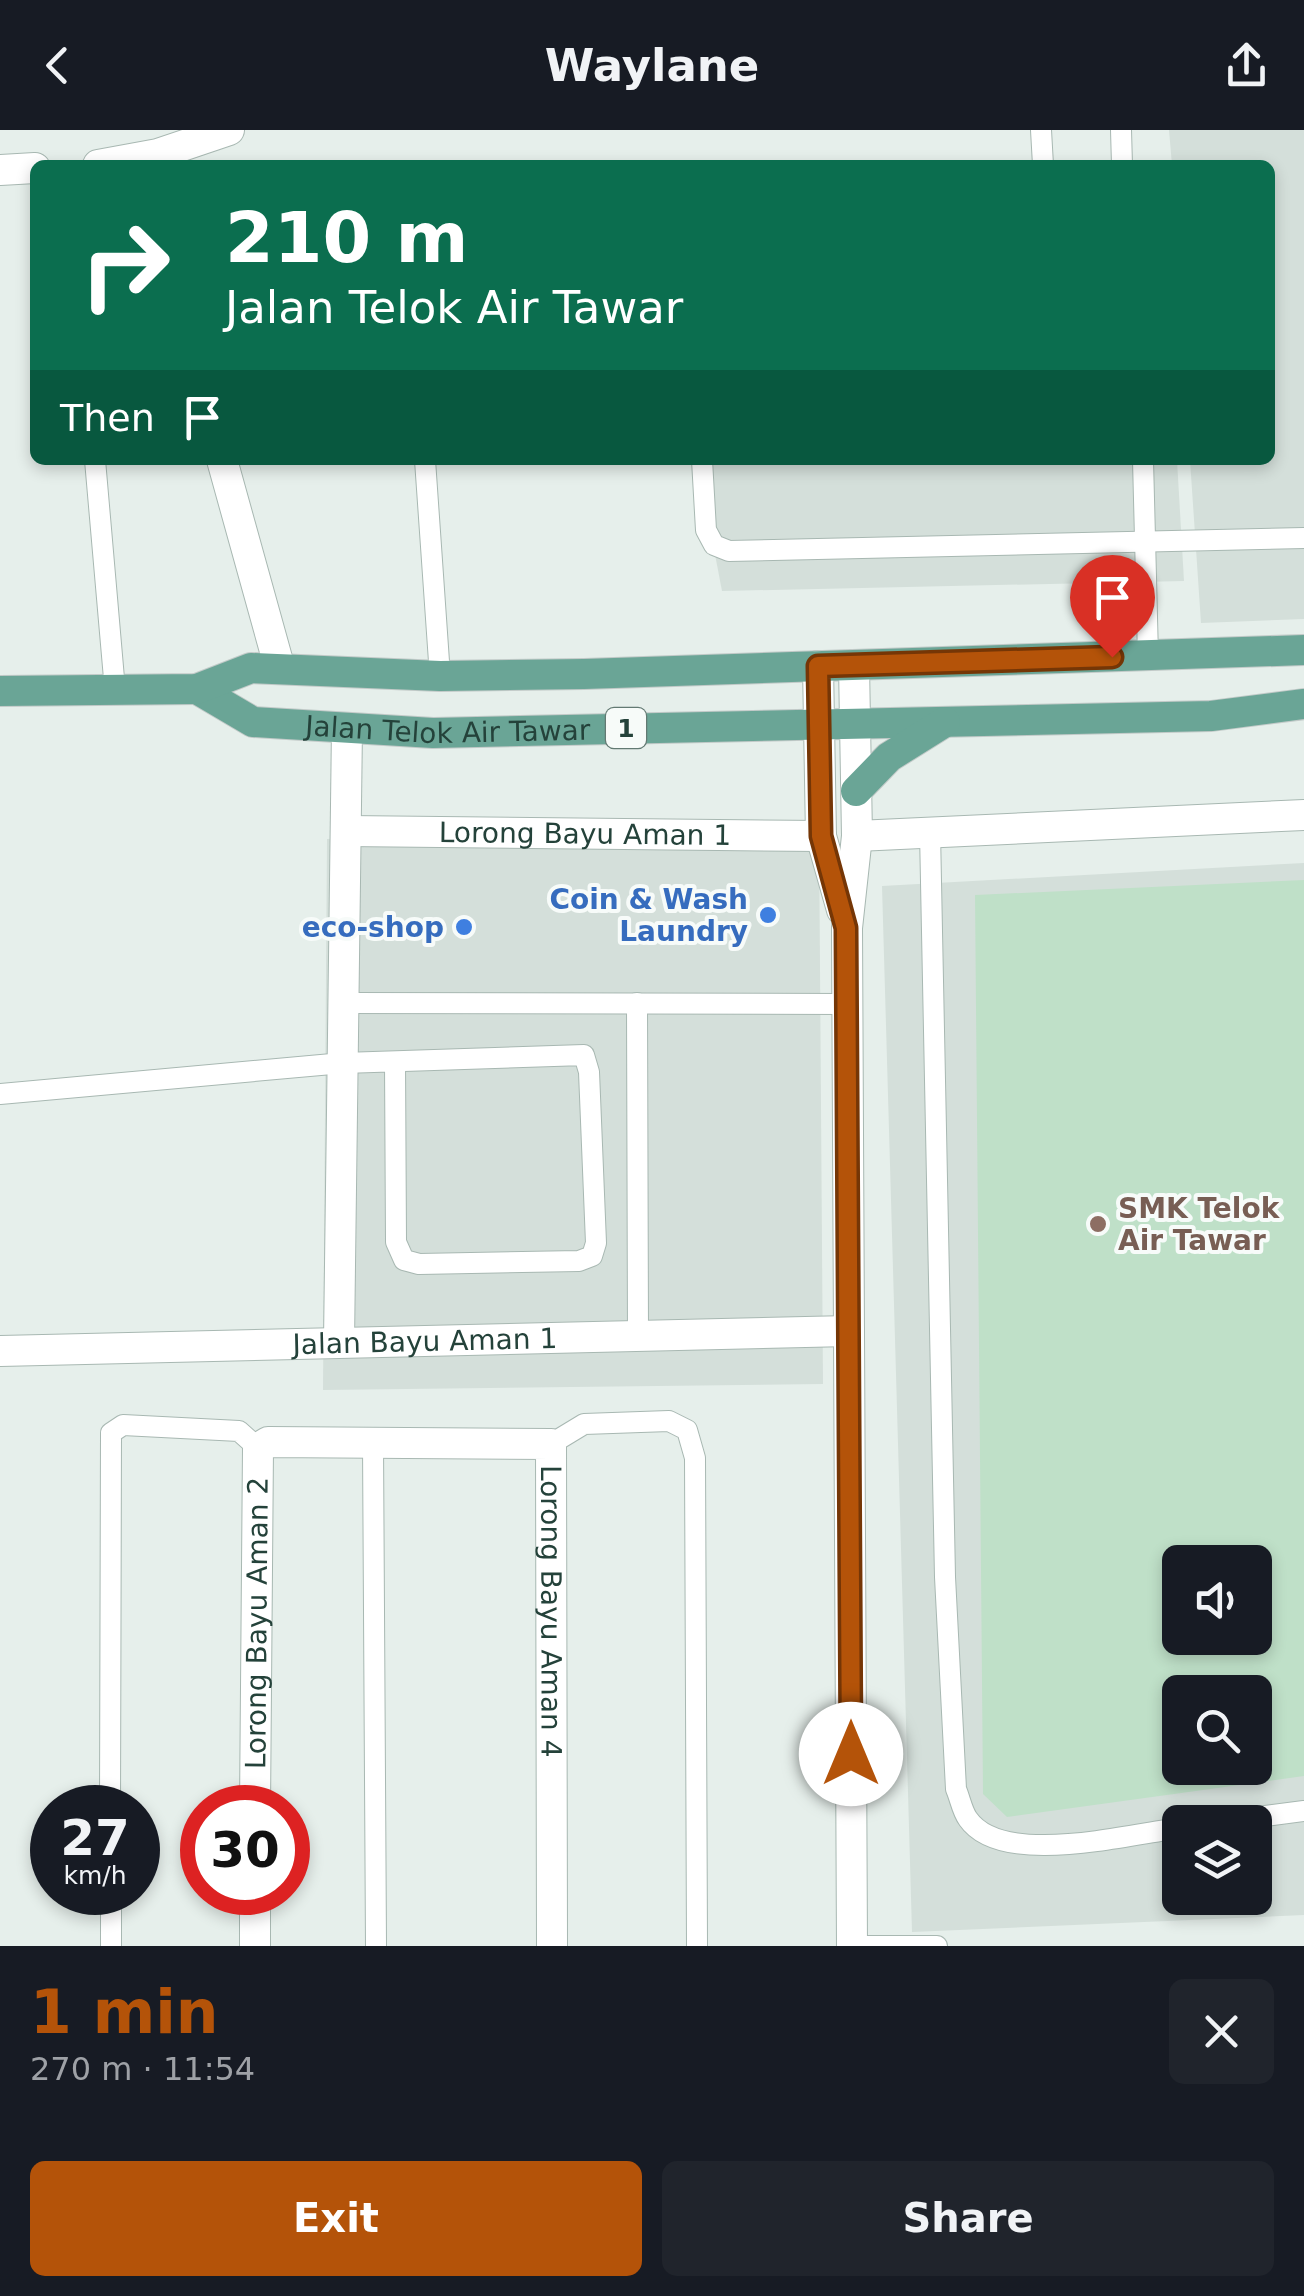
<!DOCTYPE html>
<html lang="en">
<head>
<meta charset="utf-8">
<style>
  :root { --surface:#171b24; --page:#20242c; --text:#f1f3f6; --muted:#9ea1a6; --accent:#b45309 }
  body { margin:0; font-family:"DejaVu Sans",sans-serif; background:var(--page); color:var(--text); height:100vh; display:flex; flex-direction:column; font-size:38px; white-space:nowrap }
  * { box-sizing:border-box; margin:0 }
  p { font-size:32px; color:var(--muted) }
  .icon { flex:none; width:55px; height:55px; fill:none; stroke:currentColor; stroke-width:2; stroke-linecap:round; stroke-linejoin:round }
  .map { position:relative; height:1816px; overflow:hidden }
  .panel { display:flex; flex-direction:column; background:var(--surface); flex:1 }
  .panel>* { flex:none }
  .hud { position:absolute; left:30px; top:30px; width:1245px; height:305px; border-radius:15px; box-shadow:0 5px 15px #0003; background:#0b6e4f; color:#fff; overflow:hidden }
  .controls { position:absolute; left:1162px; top:1415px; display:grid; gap:20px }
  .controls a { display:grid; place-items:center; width:110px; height:110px; border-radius:15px; background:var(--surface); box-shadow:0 5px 15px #0003; font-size:50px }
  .speed { position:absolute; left:30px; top:1655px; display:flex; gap:20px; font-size:50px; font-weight:700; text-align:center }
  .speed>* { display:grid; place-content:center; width:130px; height:130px; border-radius:50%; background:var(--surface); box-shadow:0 5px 15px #0003; line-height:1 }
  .speed small { font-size:25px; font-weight:400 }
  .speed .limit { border:15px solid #d22; background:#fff; color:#111 }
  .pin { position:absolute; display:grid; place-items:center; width:85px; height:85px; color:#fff; margin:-102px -42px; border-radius:50% 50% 50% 0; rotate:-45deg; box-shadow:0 0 10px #0007 }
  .pin .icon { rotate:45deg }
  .me { position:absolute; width:110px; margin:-55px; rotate:0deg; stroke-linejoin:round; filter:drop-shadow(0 0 8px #0008) }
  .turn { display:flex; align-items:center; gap:35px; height:210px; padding:0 30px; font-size:45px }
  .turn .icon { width:130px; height:130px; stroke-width:2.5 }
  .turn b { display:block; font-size:70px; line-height:85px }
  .then { display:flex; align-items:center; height:95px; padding:0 30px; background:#0003; gap:20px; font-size:38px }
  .round { display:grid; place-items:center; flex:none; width:105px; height:105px; border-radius:15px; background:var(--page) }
  .head { display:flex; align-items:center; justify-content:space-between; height:170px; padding:0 30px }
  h1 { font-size:60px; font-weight:800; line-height:75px; color:var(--accent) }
  .cta { display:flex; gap:20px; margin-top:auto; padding:20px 30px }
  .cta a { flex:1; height:115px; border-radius:15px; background:var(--accent); color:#fff; font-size:40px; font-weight:800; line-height:115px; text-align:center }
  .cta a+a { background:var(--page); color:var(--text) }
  header { display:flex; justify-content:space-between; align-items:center; height:130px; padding:0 30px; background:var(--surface); font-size:45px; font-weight:800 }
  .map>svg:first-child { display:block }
  .built { fill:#d4dfda; fill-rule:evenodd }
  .grass { fill:#bfe0c8; fill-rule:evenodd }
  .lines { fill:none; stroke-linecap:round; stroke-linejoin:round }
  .service-casing { stroke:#a8b8b2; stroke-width:22 }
  .minor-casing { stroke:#a8b8b2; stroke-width:32 }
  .primary-casing { stroke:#c2cac8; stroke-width:32 }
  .service { stroke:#fff; stroke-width:20 }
  .minor { stroke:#fff; stroke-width:30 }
  .primary { stroke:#6aa596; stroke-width:30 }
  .route-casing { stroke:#753606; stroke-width:25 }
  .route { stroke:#b45309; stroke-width:18 }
  .shop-dot { fill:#3f7fe0; stroke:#f7fbf9; stroke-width:4 }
  .education-dot { fill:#8d6e63; stroke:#f7fbf9; stroke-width:4 }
  .labels { text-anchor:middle; stroke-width:8; stroke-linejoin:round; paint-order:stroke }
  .shield { fill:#f7fbf9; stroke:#637a73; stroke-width:2.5 }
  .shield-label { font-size:25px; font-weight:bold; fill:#24423a }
  .street-label { font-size:28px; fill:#24423a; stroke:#f7fbf9 }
  .shop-label { font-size:28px; font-weight:bold; fill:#366cbe; stroke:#f7fbf9; text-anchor:end }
  .education-label { font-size:28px; font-weight:bold; fill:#785e54; stroke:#f7fbf9; text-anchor:start }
</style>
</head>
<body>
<header><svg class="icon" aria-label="back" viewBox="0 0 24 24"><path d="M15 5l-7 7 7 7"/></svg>Waylane<svg class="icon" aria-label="share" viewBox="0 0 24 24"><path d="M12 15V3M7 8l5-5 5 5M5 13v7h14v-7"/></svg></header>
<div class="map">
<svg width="1304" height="1816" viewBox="0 0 1304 1816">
  <rect width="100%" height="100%" fill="#e6efeb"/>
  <g class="built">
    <polygon points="1169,0 1304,0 1304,489 1201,493 1190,330 1270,330 1270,35 1172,35"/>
    <polygon points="697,330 1177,330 1184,451 722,461"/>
    <polygon points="819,697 823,1254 323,1260 327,709"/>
    <path d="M 1304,733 L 1304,1785 L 912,1802 L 882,756 ZM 1180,1432 L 1255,1432 L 1255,1508 L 1180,1508 ZM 1180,1562 L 1255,1562 L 1255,1638 L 1180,1638 ZM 1180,1692 L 1255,1692 L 1255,1768 L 1180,1768 Z"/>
  </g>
  <path class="grass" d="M 1304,750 L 1304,1646 L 1007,1687 L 983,1664 L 975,765 ZM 1180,1432 L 1255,1432 L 1255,1508 L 1180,1508 ZM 1180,1562 L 1255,1562 L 1255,1638 L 1180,1638 Z"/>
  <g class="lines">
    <defs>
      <g id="service">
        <polyline points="1041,0 1043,35"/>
        <polyline points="1121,0 1122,35"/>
        <polyline points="95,330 115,560"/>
        <polyline points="425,330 440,546"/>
        <polyline points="702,330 706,400 714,415 729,421 1304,408"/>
        <polyline points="1143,330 1148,526"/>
        <path d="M 930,702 L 945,1447 L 956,1659 C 960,1668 962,1681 968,1689 C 1002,1738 1129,1704 1180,1698"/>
        <polyline points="344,873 847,874"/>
        <polyline points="637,873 638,1206"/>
        <polyline points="0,964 343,933 584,925 589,942 596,1113 592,1126 579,1131 419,1134 404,1130 396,1112 395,932"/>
        <polyline points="373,1313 376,1816"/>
        <polyline points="551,1314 584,1294 669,1291 687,1300 695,1328 697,1816"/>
        <polyline points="110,1678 111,1303 123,1295 239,1301 258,1318"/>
        <polyline points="1218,1692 1304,1681"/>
        <polyline points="111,1762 111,1816"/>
        <polyline points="852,1816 937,1816"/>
      </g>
      <g id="minor">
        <polyline points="98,35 158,24 229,0"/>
        <polyline points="0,40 35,38"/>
        <polyline points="222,330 280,539"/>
        <polyline points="818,536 821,706 842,780"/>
        <path id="s1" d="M 347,701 L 821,706"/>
        <polyline points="857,706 1304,685"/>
        <polyline points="339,1212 347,598"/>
        <path id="s2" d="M 0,1221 L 849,1201"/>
        <path id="s3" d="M 255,1678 L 258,1318 L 268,1312 L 551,1314 L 552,1816"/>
        <polyline points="255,1816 255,1762"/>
        <polyline points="852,1816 847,798 857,706 854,535"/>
      </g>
      <g id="primary">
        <path id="s4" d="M 197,559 L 253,592 L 433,603 L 1211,586 L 1304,574"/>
        <polyline points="0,561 197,559 251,538 440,546 584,544 1304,520"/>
        <polyline points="856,661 889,627 945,592"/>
      </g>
    </defs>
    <use href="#service" class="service-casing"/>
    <use href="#minor" class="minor-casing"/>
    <use href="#primary" class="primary-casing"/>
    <use href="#service" class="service"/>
    <use href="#minor" class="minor"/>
    <use href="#primary" class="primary"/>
  </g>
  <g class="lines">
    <defs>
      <polyline id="route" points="851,1624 846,798 821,706 818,536 1112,527"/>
    </defs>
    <use href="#route" class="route-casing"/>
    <use href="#route" class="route"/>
  </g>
  <g class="shop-dot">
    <circle cx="768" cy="785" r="10"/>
    <circle cx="464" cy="797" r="10"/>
  </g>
  <circle class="education-dot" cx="1098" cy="1094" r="10"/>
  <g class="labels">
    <rect class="shield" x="606" y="578" width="40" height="40" rx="8"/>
    <g class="shield-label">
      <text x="626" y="607">1</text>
    </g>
    <g class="street-label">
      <text dy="10" stroke="none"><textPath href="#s4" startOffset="260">Jalan Telok Air Tawar</textPath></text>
      <text dy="10" stroke="none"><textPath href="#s1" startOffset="238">Lorong Bayu Aman 1</textPath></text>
      <text dy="10" stroke="none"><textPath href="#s2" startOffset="425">Jalan Bayu Aman 1</textPath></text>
      <text dy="10" stroke="none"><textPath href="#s3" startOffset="822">Lorong Bayu Aman 4</textPath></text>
      <text dy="10" stroke="none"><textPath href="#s3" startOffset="185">Lorong Bayu Aman 2</textPath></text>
    </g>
    <g class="shop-label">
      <text x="748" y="779">Coin &amp; Wash<tspan x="748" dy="32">Laundry</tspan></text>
      <text x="444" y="807">eco-shop</text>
    </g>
    <g class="education-label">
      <text x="1118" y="1088">SMK Telok<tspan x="1118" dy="32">Air Tawar</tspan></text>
    </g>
  </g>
</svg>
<div class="controls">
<a><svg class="icon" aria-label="sound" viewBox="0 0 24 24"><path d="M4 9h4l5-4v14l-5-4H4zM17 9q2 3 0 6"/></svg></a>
<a><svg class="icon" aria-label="search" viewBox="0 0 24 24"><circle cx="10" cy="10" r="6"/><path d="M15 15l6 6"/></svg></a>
<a><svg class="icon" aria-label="layers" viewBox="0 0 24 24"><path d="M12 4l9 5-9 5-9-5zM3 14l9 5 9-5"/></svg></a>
</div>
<div class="speed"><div>27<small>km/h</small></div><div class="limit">30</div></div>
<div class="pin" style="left:1112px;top:527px;background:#d93025"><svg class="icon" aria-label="arrive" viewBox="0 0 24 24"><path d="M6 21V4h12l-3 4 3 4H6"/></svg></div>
<svg class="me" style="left:851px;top:1624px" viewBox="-20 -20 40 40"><circle r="19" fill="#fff"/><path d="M0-13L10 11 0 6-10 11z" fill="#b45309"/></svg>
<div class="hud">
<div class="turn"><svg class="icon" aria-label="right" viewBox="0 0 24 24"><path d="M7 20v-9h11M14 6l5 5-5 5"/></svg><div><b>210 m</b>Jalan Telok Air Tawar</div></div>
<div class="then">Then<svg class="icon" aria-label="arrive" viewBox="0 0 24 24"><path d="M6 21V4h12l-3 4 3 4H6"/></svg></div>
</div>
</div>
<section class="panel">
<div class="head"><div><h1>1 min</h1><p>270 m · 11:54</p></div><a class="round"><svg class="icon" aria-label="close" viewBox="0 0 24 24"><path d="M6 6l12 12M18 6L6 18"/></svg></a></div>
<div class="cta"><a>Exit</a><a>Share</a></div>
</section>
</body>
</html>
